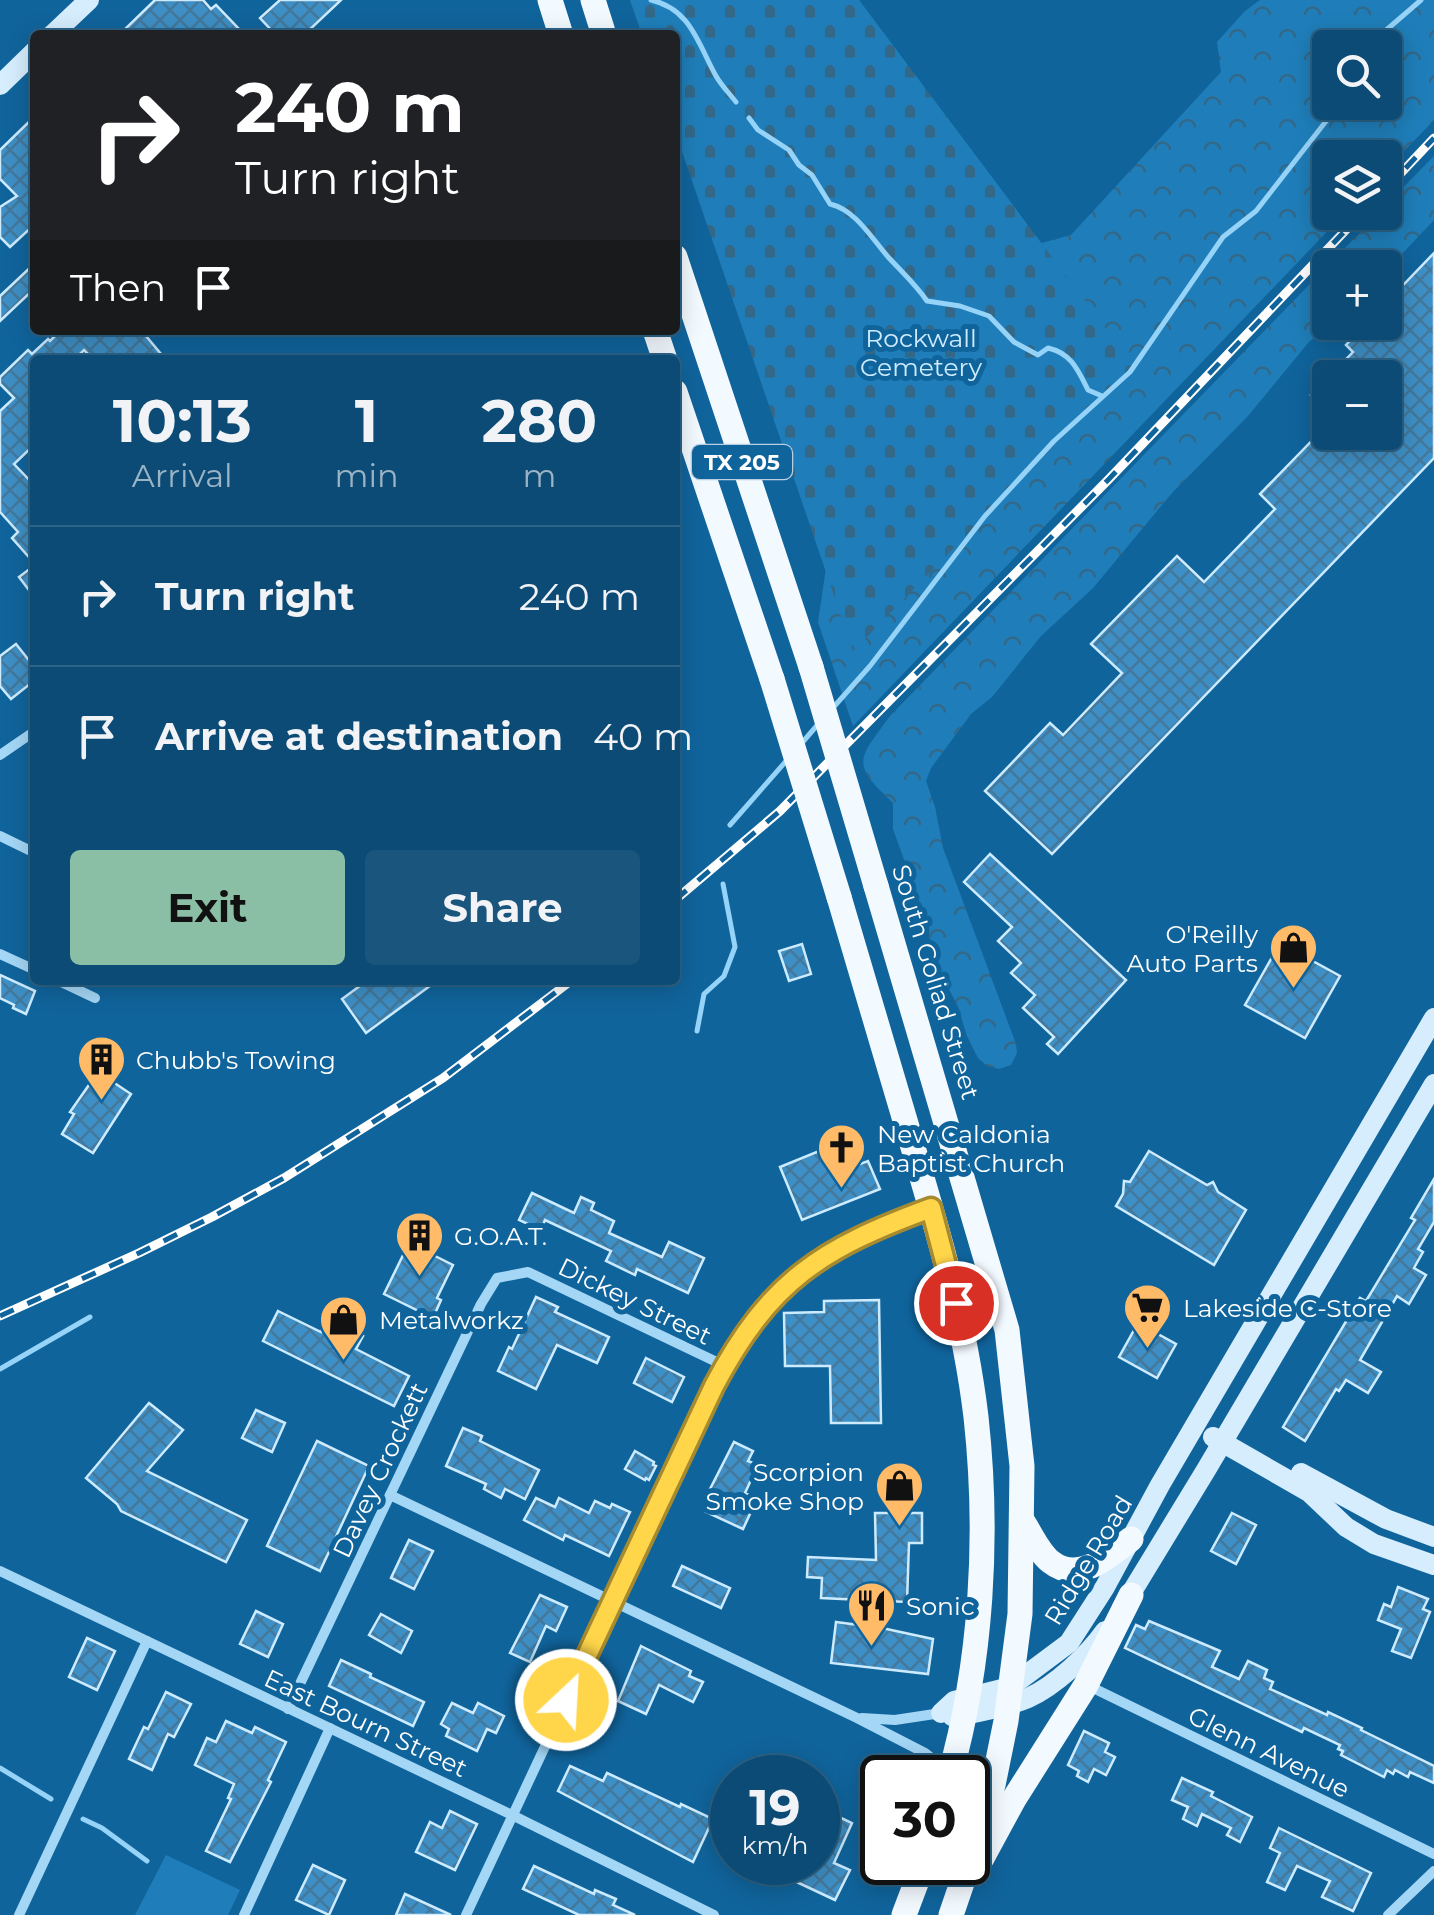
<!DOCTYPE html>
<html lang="en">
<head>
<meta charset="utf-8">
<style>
  :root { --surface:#0c4b75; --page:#1a557d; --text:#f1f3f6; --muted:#9ab3c5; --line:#2c6387; --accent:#8abfa5 }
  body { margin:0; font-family:Montserrat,sans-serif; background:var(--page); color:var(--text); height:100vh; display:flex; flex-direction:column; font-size:38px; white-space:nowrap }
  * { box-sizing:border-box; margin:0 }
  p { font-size:32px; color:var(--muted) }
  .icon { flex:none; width:55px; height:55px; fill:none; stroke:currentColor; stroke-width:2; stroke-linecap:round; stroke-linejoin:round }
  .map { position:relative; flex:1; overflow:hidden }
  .drawer { position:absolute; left:30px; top:355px; width:650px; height:630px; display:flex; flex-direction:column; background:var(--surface); border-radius:10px; box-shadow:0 5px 25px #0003,0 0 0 2px var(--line) }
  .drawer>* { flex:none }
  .top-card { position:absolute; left:30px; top:30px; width:650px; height:305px; border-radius:10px; box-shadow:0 5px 25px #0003,0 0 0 2px var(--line); background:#202124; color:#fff; overflow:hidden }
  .buttons { position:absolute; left:1312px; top:30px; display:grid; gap:20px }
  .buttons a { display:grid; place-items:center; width:90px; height:90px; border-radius:10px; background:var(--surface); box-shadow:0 5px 25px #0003,0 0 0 2px var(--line); font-size:50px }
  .speed { position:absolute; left:710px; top:1755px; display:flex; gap:20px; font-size:50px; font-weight:700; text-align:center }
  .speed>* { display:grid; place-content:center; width:130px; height:130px; border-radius:50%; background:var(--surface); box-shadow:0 5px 25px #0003,0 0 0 2px var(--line); line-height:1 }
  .speed small { font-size:25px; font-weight:400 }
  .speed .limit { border:5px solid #111; border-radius:15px; background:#fff; color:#111 }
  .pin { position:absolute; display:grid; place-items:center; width:85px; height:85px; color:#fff; margin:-42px; border:5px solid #fff; border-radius:50%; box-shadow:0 2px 10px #0007 }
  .me { position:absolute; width:110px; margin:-55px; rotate:25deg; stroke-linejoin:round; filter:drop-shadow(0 0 8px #0008) }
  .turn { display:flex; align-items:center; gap:35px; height:210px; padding:0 40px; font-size:45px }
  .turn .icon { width:130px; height:130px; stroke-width:2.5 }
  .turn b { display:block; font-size:70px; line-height:85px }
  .then { display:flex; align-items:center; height:95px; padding:0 40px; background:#0003; gap:20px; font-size:38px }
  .eta { display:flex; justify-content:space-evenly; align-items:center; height:170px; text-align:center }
  .eta b { font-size:60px; font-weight:700; line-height:70px }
  .primary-button { display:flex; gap:20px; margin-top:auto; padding:20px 40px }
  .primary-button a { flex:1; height:115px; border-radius:10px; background:var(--accent); color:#111; font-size:40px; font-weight:700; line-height:115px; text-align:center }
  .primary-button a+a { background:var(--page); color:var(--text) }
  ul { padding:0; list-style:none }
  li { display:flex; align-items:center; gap:30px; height:140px; padding:0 40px; border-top:2px solid var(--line) }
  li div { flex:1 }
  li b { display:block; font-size:38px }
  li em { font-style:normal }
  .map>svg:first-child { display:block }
  .forest { fill:url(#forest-crowns); fill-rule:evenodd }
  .cemetery { fill:url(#cemetery-stones) }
  .park { fill:#1f7eb9 }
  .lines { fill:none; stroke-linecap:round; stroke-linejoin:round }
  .stream { stroke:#96d3f8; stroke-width:5 }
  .building { fill:url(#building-cross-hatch); stroke:#cdebfe; stroke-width:2.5 }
  .street { stroke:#a4d6f5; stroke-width:10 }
  .secondary { stroke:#d5edfd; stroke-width:20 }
  .primary { stroke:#f2f9ff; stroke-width:25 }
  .rail-casing { stroke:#fff; stroke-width:9 }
  .rail { stroke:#10649c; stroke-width:5; stroke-dasharray:15; stroke-linecap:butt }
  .primary-bridge { stroke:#f2f9ff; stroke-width:25 }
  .route-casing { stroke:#a68a30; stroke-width:25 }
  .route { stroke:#ffd54a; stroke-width:18 }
  .labels { text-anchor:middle; stroke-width:10; stroke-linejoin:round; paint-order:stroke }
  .shield { fill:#10649c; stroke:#b7d0e1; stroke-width:2.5 }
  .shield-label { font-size:22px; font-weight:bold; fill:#fff }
  .park-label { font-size:25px; fill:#cdebfe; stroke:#10649c }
  .poi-label { font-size:25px; fill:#fff; stroke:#10649c; text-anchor:start }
  .street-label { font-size:25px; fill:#fff; stroke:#10649c }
</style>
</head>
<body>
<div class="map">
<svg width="1434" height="1915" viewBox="0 0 1434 1915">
  <defs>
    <pattern id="forest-crowns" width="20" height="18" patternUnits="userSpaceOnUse" patternTransform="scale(2.5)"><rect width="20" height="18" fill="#1f7eb9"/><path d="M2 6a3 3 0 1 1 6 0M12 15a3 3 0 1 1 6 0" fill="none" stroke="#336888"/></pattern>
    <pattern id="cemetery-stones" width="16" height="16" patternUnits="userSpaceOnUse" patternTransform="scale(2.5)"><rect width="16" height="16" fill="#1f7eb9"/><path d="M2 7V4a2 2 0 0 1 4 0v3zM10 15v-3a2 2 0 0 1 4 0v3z" fill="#336888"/></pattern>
    <pattern id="building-cross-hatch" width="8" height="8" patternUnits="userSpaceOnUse" patternTransform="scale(2.5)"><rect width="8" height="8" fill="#3e8fc5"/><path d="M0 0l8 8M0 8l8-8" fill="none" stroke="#43789b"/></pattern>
  </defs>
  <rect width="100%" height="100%" fill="#10649c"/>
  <g class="forest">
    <path d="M 1260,0 L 1434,0 L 1434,120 L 1385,171 L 1385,158 L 1330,158 L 1330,212 L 1345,213 L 853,726 L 818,622 L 831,534 L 975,261 L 1071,235 L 1221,72 L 1217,42 L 1245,11 ZM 1330,48 L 1385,48 L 1385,102 L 1330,102 Z"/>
    <path d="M 1434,156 L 1434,220 L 1385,272 L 1385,268 L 1330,268 L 1331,323 L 1308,343 L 1248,416 L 1172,493 L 1093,588 L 1041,636 L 992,697 L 971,714 L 931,768 L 926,781 L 935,807 L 943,848 L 1016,1044 L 1017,1053 L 1011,1065 L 999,1069 L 987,1066 L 978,1058 L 966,1034 L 959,1009 L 936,963 L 923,912 L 893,829 L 893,803 C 850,763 858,760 890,716 L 1379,213 L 1385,212 L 1385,206 Z"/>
  </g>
  <polygon class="cemetery" points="630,0 859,0 1133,365 853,651 675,131 675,35 642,35"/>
  <polygon class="park" points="166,1855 240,1890 228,1915 135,1915"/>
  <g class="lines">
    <g class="stream">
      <path d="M 651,0 C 691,9 698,44 716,76 C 721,85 729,93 736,102"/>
      <polyline points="1372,48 1377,38 1421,0"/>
      <path d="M 749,118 L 758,130 L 789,150 L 799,165 L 812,175 L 830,204 C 856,210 872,239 889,258 C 903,273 916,285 927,301 L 960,306 L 989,316 L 1014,342 L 1038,355 L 1048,348 C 1071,353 1078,370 1088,390 L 1102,396"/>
      <polyline points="831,710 870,666 985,516 1054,441 1130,372 1223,237 1256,211 1341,102"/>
      <polyline points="801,744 820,722"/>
      <polyline points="730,825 787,760"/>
      <polyline points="697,1031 704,994 724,976 735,947 723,884"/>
      <polyline points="0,1369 90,1317"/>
      <polyline points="0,1768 51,1799"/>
      <polyline points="83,1819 102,1828 147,1861"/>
    </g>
  </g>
  <g class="building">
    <polygon points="155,0 203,0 211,9 216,5 238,28 230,35 119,35"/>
    <polygon points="280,0 341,0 304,35 276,35 260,18"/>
    <polygon points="35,116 35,224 10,247 0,237 0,207 17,196 0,179 0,150"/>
    <polygon points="1434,253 1434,458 1052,854 985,791 1050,723 1063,735 1122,673 1091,644 1177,556 1204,582 1275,509 1260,494 1330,422 1330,432 1385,432 1385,378 1330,378 1330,413 1311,395 1353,352 1346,345 1367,322 1385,322 1385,304"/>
    <polygon points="35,263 35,288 0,321 0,296"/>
    <polygon points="61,330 141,330 166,360 94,360 84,350 74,360 35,360 35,444 14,464 35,486 35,564 12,538 18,532 0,512 0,411 14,398 0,384 0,377 28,350 32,354 48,339 50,341"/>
    <polygon points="35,565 35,598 19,577"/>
    <polygon points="16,644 35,668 35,680 11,699 0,686 0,656"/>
    <polygon points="990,854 1126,980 1058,1054 1047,1044 1054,1037 1023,1008 1035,995 1011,973 1021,963 998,941 1012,927 964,882"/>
    <polygon points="1280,943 1340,976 1305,1038 1245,1005"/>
    <polygon points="802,944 811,974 789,981 779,951"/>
    <polygon points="0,975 35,991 26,1014 13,1008 14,1005 0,998"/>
    <polygon points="368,980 438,980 366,1033 342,999"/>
    <polygon points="98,1072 131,1094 93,1153 62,1134 74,1114 70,1112"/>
    <polygon points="841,1142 852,1167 868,1161 880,1189 802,1220 780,1167"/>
    <polygon points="1149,1151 1207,1185 1213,1182 1218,1192 1246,1210 1214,1265 1116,1206 1123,1194 1124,1181 1130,1182"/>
    <polygon points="1434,1179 1434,1222 1418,1249 1423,1252 1414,1268 1426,1275 1409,1304 1397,1296 1360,1360 1381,1372 1368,1393 1346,1380 1339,1391 1336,1389 1305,1441 1283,1427 1360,1298 1366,1301 1415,1220 1411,1218"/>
    <polygon points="532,1193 574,1213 581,1197 594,1203 591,1210 614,1221 609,1233 662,1257 669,1242 704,1258 688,1293 637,1269 635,1275 606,1261 611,1251 545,1220 541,1230 519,1220"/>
    <polygon points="409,1243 453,1265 437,1298 441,1300 433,1318 384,1294"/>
    <polygon points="536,1297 558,1307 555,1312 609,1337 597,1363 557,1345 536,1389 498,1371 509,1347 512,1349"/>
    <polygon points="879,1300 881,1423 831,1423 830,1366 785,1366 784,1313 824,1312 824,1301"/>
    <polygon points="278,1311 321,1332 327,1319 363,1336 356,1349 409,1376 394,1406 263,1341"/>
    <polygon points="1138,1323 1176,1344 1157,1378 1119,1357"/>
    <polygon points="646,1358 684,1377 672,1402 634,1383"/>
    <polygon points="149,1403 183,1430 147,1471 247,1520 226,1562 121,1511 117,1504 86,1478"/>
    <polygon points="256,1410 285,1423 272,1452 242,1438"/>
    <polygon points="463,1428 482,1436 480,1441 539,1470 525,1499 505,1489 501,1498 484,1489 486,1484 446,1466"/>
    <polygon points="317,1441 369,1466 320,1571 267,1546"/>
    <polygon points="734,1442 753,1451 748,1461 758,1465 745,1493 757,1499 743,1529 706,1512 711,1502 705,1499"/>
    <polygon points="635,1451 654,1462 653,1465 656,1466 649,1480 646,1478 645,1480 625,1469"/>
    <polygon points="536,1498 555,1507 559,1498 589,1513 595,1501 610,1508 612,1504 630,1512 609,1556 565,1535 563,1540 524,1520"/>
    <polygon points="875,1513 922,1513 922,1543 909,1543 907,1602 821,1598 822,1578 807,1577 808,1557 876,1560"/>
    <polygon points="1232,1513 1256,1525 1236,1564 1211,1551"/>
    <polygon points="409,1540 433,1551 414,1589 391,1578"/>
    <polygon points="682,1566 730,1588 721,1608 673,1586"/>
    <polygon points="1398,1587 1428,1599 1423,1609 1430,1612 1411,1658 1392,1651 1401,1629 1378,1620 1384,1604 1391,1607"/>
    <polygon points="540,1595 567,1607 556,1631 546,1626 530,1662 510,1653"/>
    <polygon points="256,1611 283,1624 268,1657 240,1644"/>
    <polygon points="381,1614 412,1631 401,1653 369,1635"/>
    <polygon points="1149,1621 1220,1651 1212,1667 1239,1679 1248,1661 1267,1670 1264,1678 1273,1682 1270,1689 1327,1715 1328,1712 1362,1728 1361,1730 1434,1766 1434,1783 1410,1772 1408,1777 1395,1770 1393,1774 1387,1770 1384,1777 1341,1755 1343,1751 1338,1749 1340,1745 1304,1728 1302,1732 1125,1648 1136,1625 1145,1629"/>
    <polygon points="836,1622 882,1628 933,1639 928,1674 831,1663"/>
    <polygon points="87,1638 115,1651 97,1690 69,1677"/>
    <polygon points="641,1646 691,1671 689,1676 703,1682 693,1702 659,1685 646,1714 618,1701"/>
    <polygon points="341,1660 371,1674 370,1677 424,1702 413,1726 329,1686"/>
    <polygon points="166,1692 191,1704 174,1737 168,1734 152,1770 129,1759 144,1727 148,1729"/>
    <polygon points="452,1703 473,1713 478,1703 504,1716 496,1733 487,1729 477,1751 446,1736 449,1729 441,1724"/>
    <polygon points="226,1721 252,1733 255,1727 286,1742 268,1780 271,1782 230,1862 206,1851 231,1799 228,1798 234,1784 195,1765 207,1738 216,1742"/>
    <polygon points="1084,1731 1109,1743 1105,1752 1115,1757 1106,1775 1094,1769 1088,1782 1077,1776 1079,1771 1068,1765"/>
    <polygon points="570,1766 603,1781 607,1773 680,1807 681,1804 713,1819 693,1862 558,1791"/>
    <polygon points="1182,1778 1213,1792 1211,1796 1252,1817 1240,1842 1227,1835 1231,1828 1202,1814 1197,1826 1183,1819 1188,1807 1172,1800"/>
    <polygon points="818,1807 852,1823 834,1863 850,1870 835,1900 754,1862 818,1862"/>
    <polygon points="450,1811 477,1824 455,1870 416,1852 430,1822 442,1828"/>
    <polygon points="1279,1828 1371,1873 1353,1911 1322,1897 1330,1881 1297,1866 1285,1890 1267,1882 1280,1853 1270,1848"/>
    <polygon points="313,1865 345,1880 329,1915 296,1900"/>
    <polygon points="534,1866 594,1894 595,1890 616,1899 613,1905 635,1915 579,1915 523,1889"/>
    <polygon points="405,1894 451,1915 396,1915"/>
  </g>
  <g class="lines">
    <g class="street">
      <polyline points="0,755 35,731"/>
      <polyline points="0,836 35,853"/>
      <polyline points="0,954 35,970"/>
      <polyline points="57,980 95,998"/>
      <polyline points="390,1495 857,1718 925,1753 950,1773"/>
      <polyline points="0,1571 512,1815 714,1915"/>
      <polyline points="1089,1686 1434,1854"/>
      <polyline points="288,1709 481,1304 497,1278 528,1272 725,1366"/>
      <polyline points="862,1718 895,1720 941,1713"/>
      <polyline points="19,1915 147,1641"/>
      <polyline points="244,1915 330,1728"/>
      <path d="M 466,1915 L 714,1386 C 770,1280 821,1249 930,1208"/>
      <polyline points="1388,1915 1434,1871"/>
    </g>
    <g class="secondary">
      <polyline points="52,35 89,0"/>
      <polyline points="0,85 35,51"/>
      <polyline points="1213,1437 1309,1492 1346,1527 1374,1544 1434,1565"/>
      <polyline points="1301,1473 1386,1519 1434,1537"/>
      <polyline points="1122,1608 1206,1470 1434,1084"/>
      <polyline points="941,1713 954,1701 1010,1687 1069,1643 1105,1587 1160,1485 1434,1018"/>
      <path d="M 952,1716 C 970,1715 1012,1705 1028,1698 C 1055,1686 1088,1655 1105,1631"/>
    </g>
    <g class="primary">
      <polyline points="550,0 561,35"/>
      <polyline points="593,0 604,35"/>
      <polyline points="675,257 811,667"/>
      <polyline points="655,330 665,360"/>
      <polyline points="675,392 772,679"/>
      <polyline points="876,886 1007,1330 1022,1466 1020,1614 1006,1721 993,1785 975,1845 951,1915"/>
      <path d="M 839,897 C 864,980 888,1062 912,1144 C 939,1234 965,1324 976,1417 C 989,1535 982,1663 949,1778"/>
      <path d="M 1023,1522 C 1031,1534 1039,1553 1051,1562 C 1079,1584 1109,1556 1131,1539"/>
      <polyline points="982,1858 1014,1799 1086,1685 1131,1595"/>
      <polyline points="904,1915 924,1862"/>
    </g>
    <defs>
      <g id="rail">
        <polyline points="1385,190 1434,138"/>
        <polyline points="675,900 780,811 1109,479 1363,212"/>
        <polyline points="0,1316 139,1253 212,1217 284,1178 443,1078 572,980"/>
      </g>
    </defs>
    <use href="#rail" class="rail-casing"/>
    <use href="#rail" class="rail"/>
    <g class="primary-bridge">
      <polyline points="811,667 876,886"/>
      <polyline points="772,679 839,897"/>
    </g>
  </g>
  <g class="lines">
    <defs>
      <path id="route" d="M 566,1700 L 714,1386 C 770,1280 822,1248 931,1208 L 956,1303"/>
    </defs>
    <use href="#route" class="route-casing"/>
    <use href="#route" class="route"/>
  </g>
  <defs>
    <symbol id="shop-pin" viewBox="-11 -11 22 30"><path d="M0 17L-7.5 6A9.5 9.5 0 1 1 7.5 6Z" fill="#ffbb68" stroke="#10649c"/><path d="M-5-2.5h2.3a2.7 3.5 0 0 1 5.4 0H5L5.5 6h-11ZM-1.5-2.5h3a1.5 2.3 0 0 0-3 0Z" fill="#111"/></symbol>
    <symbol id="building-pin" viewBox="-11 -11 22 30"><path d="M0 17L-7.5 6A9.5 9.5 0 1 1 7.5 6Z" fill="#ffbb68" stroke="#10649c"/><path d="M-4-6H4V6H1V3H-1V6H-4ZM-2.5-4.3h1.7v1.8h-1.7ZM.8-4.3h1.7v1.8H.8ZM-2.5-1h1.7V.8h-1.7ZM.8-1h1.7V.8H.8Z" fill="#111"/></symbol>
    <symbol id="church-pin" viewBox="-11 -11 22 30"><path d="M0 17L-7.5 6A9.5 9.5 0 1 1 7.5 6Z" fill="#ffbb68" stroke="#10649c"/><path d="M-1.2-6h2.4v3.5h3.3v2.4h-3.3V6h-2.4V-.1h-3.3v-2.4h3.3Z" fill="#111"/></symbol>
    <symbol id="supermarket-pin" viewBox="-11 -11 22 30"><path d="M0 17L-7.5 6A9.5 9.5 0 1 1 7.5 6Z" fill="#ffbb68" stroke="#10649c"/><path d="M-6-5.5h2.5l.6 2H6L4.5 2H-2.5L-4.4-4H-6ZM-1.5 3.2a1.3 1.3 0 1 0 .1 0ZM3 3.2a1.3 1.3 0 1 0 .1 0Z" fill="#111"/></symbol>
    <symbol id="restaurant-pin" viewBox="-11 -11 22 30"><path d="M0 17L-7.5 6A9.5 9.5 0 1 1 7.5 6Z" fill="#ffbb68" stroke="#10649c"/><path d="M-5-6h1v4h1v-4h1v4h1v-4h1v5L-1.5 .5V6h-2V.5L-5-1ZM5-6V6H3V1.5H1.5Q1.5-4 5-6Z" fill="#111"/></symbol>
  </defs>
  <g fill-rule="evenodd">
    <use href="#shop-pin" x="1266" y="920" width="55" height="75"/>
    <use href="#building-pin" x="74" y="1032" width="55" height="75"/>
    <use href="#church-pin" x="814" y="1120" width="55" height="75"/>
    <use href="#building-pin" x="392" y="1208" width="55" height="75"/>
    <use href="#supermarket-pin" x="1120" y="1280" width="55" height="75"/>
    <use href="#shop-pin" x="316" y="1292" width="55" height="75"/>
    <use href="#shop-pin" x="872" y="1458" width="55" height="75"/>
    <use href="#restaurant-pin" x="844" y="1578" width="55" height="75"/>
  </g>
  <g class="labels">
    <rect class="shield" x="692" y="445" width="100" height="34" rx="8"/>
    <g class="shield-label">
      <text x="742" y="470">TX 205</text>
    </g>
    <g class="park-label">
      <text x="921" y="347">Rockwall<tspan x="921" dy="29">Cemetery</tspan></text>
    </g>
    <g class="poi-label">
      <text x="1258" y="943" text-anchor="end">O'Reilly<tspan x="1258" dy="29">Auto Parts</tspan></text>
      <text x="136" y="1069">Chubb's Towing</text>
      <text x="877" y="1143">New Caldonia<tspan x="877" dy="29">Baptist Church</tspan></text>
      <text x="454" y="1245">G.O.A.T.</text>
      <text x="1183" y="1317">Lakeside C-Store</text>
      <text x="379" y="1329">Metalworkz</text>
      <text x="864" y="1481" text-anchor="end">Scorpion<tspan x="864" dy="29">Smoke Shop</tspan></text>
      <text x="906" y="1615">Sonic</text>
    </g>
    <g class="street-label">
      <text transform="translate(936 982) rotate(73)" y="9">South Goliad Street</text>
      <text transform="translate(635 1301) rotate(26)" y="9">Dickey Street</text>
      <text transform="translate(380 1470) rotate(-65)" y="9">Davey Crockett</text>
      <text transform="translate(1088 1560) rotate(-59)" y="9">Ridge Road</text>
      <text transform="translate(366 1723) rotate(25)" y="9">East Bourn Street</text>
      <text transform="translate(1269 1752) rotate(26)" y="9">Glenn Avenue</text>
    </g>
  </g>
</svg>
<div class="buttons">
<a><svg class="icon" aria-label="search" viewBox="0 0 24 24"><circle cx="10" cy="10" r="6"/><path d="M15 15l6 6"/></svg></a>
<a><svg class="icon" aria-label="layers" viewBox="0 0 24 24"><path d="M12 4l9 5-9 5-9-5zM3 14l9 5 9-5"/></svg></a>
<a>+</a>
<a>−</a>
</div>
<div class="speed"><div>19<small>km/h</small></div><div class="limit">30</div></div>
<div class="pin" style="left:956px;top:1303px;background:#d93025"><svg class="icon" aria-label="arrive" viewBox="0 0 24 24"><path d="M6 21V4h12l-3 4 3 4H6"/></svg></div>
<svg class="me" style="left:566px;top:1700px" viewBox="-20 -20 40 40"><circle r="17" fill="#ffd54a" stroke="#fff" stroke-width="3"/><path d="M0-11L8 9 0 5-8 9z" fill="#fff"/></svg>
<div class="top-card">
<div class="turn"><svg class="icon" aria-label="right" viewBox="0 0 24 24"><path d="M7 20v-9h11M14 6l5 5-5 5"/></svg><div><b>240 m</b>Turn right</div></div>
<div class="then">Then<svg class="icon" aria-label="arrive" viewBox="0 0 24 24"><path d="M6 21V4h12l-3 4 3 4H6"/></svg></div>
</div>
<section class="drawer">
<div class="eta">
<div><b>10:13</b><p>Arrival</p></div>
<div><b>1</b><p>min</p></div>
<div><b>280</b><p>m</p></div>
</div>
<ul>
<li><svg class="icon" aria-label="right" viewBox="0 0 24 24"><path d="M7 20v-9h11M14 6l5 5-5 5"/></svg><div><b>Turn right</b></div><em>240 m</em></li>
<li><svg class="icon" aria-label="arrive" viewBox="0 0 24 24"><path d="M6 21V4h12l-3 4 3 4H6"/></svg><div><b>Arrive at destination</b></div><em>40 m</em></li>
</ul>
<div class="primary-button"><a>Exit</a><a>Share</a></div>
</section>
</div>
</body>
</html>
